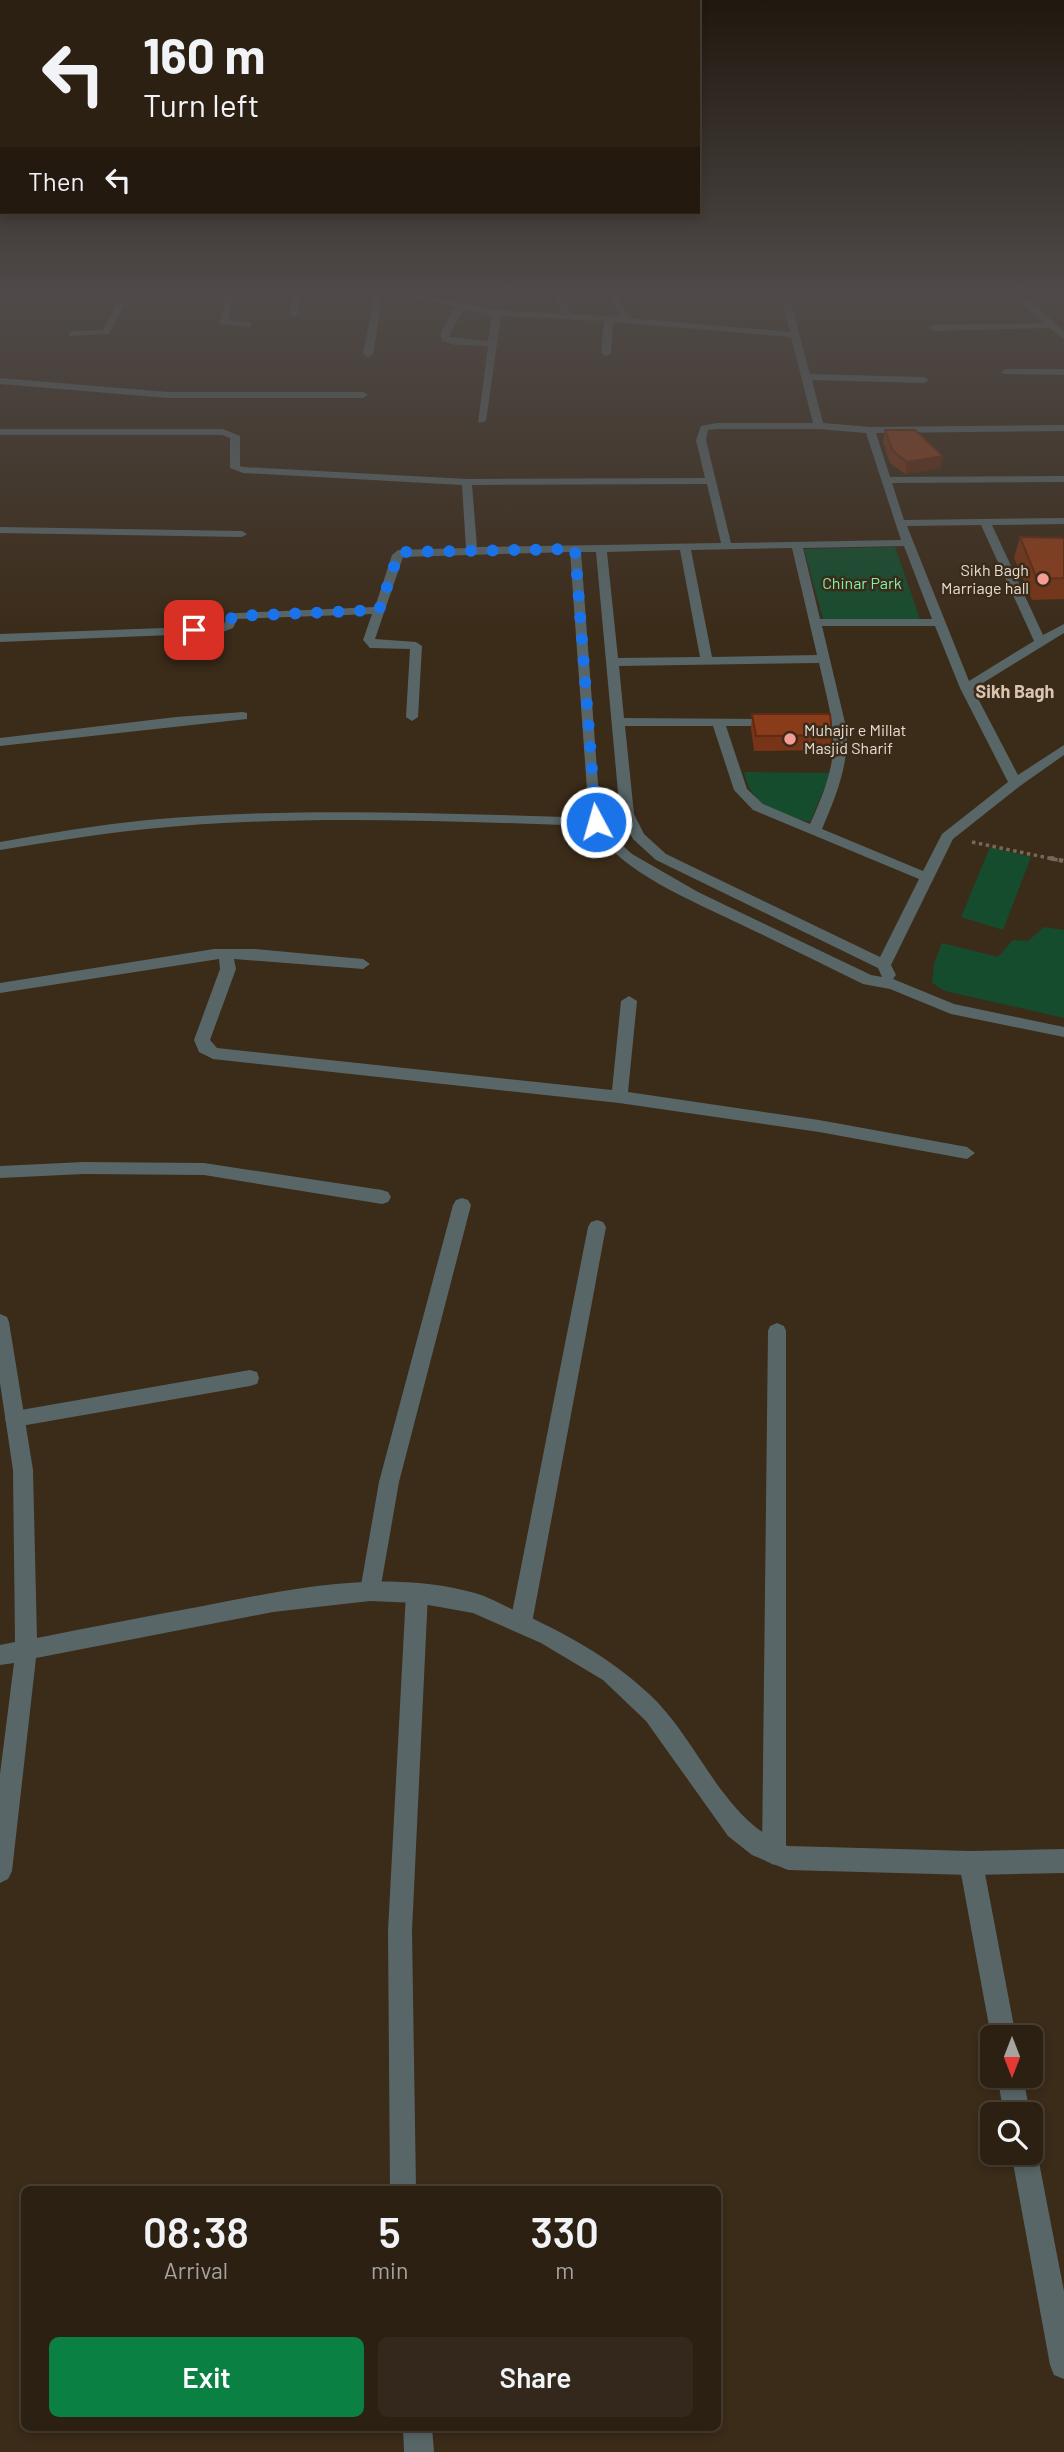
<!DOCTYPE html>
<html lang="en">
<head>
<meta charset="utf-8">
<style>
  :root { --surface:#2c2013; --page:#34281c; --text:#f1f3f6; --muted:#a6a3a0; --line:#483e33; --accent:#0b8043 }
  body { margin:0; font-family:Barlow,sans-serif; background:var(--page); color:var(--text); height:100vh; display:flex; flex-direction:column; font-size:26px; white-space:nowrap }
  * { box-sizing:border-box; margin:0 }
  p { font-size:23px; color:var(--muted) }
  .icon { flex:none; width:38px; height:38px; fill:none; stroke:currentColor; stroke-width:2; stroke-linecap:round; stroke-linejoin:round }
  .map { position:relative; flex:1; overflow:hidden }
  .drawer { position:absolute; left:21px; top:2186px; width:700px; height:245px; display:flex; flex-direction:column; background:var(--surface); border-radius:10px; box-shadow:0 4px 10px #0003,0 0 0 2px var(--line) }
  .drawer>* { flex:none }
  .hud { position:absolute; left:0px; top:0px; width:700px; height:214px; box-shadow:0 4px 10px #0003,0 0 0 2px var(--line); background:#2c2013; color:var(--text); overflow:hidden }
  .needle { width:46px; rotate:180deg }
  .fabs { position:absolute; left:980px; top:2025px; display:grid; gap:14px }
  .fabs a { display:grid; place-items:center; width:63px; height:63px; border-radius:10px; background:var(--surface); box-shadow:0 4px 10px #0003,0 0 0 2px var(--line); font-size:35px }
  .pin { position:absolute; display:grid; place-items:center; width:60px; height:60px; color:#fff; margin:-30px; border-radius:14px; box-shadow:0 4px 10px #0006 }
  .me { position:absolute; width:77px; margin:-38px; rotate:354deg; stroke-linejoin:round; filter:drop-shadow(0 0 5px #0008) }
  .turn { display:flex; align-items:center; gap:24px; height:147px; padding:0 28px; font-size:32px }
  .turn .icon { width:91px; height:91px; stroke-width:2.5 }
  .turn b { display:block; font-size:49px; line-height:60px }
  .then { display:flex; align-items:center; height:66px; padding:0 28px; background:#0003; gap:14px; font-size:26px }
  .eta { display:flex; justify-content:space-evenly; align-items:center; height:119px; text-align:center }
  .eta b { font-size:42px; font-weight:600; line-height:49px }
  .cta { display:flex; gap:14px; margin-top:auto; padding:14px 28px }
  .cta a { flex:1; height:80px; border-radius:10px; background:var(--accent); color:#fff; font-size:28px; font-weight:600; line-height:80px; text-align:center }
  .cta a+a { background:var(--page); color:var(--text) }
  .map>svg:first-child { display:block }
  .green { fill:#164c2e }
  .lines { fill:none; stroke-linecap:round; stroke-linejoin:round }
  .path-far1 { stroke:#776959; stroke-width:3.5; stroke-dasharray:3.5 3.5; stroke-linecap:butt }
  .path { stroke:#776959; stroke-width:4.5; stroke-dasharray:4.5 4.5; stroke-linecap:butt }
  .minor { fill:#586668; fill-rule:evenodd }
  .tertiary { fill:#586668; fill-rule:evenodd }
  .wall { fill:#773416 }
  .shaded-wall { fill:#612a12 }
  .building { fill:#8a3c1a; stroke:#612a12; stroke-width:2 }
  .route { stroke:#1a73e8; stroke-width:12; stroke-dasharray:0 21.6 }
  .poi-dot { fill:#f59c95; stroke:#3b2b19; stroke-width:2.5 }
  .labels { text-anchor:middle; stroke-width:5; stroke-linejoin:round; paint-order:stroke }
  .far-poi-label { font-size:16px; fill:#e8ddd3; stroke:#3b2b19; text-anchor:end }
  .far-park-label { font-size:16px; fill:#7df3ac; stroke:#3b2b19 }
  .far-neighbourhood-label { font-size:18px; font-weight:bold; fill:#d9c4af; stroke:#3b2b19 }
</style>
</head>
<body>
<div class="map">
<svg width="1064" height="2452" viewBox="0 0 1064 2452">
  <rect width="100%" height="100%" fill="#3b2b19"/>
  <g class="green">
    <polygon points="895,547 920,619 823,619 804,549"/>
    <path d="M 744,772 L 831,773 L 810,822 C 779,813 751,807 744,772 Z"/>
    <polygon points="990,847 1031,857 1003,930 961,917"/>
    <polygon points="1044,927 1064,930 1064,1018 945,991 932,983 934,964 942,943 998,957 1013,940 1028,941"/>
  </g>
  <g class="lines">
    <polyline class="path-far1" points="972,842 1058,860"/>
    <polyline class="path" points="1050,858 1064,861"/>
    <g class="minor">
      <polygon points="122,292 130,292 109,334 69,336 69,332 72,331 103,330"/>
      <polygon points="227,292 235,292 228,320 251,323 251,327 220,324"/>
      <polygon points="293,292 301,292 298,314 294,317 290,314"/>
      <polygon points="375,292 383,292 373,354 368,357 363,354"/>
      <path d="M 388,292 L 404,292 L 497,310 L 562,314 L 555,292 L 563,292 L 571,314 L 620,317 L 608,292 L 616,292 L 629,318 L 790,332 L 780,292 L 788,292 L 810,374 L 924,377 L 929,380 L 924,383 L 812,380 L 823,423 L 870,427 L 1064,425 L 1064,431 L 876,433 L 890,477 L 1064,476 L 1064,482 L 892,483 L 904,520 L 1064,518 L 1064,524 L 992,525 L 1043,635 L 1064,624 L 1064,633 L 973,689 L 1018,775 L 1064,745 L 1064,755 L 1020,786 L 953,839 L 891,965 L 896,975 L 893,979 L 954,1004 L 1064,1027 L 1064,1037 L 951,1014 L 890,989 L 863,984 C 822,964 782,944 742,925 C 693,901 621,873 592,826 C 444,821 294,814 147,829 C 97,834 49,842 0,850 L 0,842 C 49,833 98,825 147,820 C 294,807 442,813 589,818 L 570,552 L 403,557 L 375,639 L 416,642 L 422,646 L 418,717 L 412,721 L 406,717 L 410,649 L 370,648 L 363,640 L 372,614 L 237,619 L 233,628 L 220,633 L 0,642 L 0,634 L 219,626 L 224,624 L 228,615 L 237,613 L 375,607 L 392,555 L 398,550 L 466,548 L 462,485 L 243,473 L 230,468 L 230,438 L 222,435 L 0,435 L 0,429 L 223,429 L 240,436 L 240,466 L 243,467 L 467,479 L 705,478 L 696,440 L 701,426 L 717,423 L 813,423 L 791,337 L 613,322 L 611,353 L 606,356 L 601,353 L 604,321 L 501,316 L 486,421 L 478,423 L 488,346 L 455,345 L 442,341 L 441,333 L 455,307 ZM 463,309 L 492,315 L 488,341 L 449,337 ZM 717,429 L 819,429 L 866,433 L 901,540 L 731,543 L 706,440 L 708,430 ZM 707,484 L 721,543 L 477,547 L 472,485 ZM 981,525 L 1034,641 L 969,681 L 907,526 ZM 904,546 L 932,619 L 820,619 L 803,548 ZM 792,548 L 817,655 L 712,657 L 691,550 ZM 680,550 L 700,657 L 618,658 L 607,552 ZM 581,552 L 596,552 L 620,814 L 633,839 L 656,860 L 878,968 L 882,977 L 871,975 L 698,892 L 632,854 L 611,835 L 603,822 L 598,784 ZM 822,626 L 935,626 L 960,688 L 1008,782 L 942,834 L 923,871 L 822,829 C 836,796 848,767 847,731 ZM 819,663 C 836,736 843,752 810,824 L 763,804 L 747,789 L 726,726 L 776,726 L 782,722 L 780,719 L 624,718 L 619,666 ZM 625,726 L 713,726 L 734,790 L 753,810 L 919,879 L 880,957 L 666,854 L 644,834 L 634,814 Z"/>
      <path d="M 1008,292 C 1027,292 1050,319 1064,331 L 1064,339 L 1049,328 L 933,331 L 929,328 L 933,325 L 1043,323 Z"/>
      <polygon points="1006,369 1064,369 1064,375 1003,374 1001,372"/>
      <polygon points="0,378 168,392 363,392 368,395 363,398 168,398 0,384"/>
      <polygon points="0,527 242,531 247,534 242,537 0,533"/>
      <polygon points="243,712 247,713 247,719 0,746 0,738 176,717"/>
      <polygon points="214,949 255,949 363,959 370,964 363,969 234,959 236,969 210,1040 217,1048 612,1090 621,1001 629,996 637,1001 628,1092 819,1120 967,1147 975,1153 967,1159 819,1132 619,1103 213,1059 199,1052 194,1040 220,969 219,959 0,993 0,983"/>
      <polygon points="84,1162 204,1163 382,1190 388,1192 391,1197 388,1202 382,1204 204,1175 84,1174 0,1178 0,1166"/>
      <polygon points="462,1198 468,1200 471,1205 399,1482 380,1591 377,1598 370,1601 363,1598 360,1591 379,1482 453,1205 456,1200"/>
      <polygon points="597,1220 603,1222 606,1227 532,1623 529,1630 521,1633 513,1630 510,1623 588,1227 591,1222"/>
      <polygon points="777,1323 784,1326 786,1331 786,1853 782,1861 774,1865 766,1861 762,1853 768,1331 770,1326"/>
      <polygon points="250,1370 257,1372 259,1378 257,1384 250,1386 15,1427 8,1425 5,1419 8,1413 15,1411"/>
      <polygon points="417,1583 424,1586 428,1593 412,1931 416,2189 390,2189 388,1931 406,1593 410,1586"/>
      <polygon points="971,1851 979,1855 983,1863 1016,2037 992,2037 992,2042 959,1863 963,1855"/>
      <polygon points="997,2076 1023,2076 1030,2114 1004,2114"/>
      <polygon points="1031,2142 1037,2152 1064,2291 1064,2379 1054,2375 1050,2365 1011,2152 1031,2152"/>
      <polygon points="403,2427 432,2427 434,2452 404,2452"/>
    </g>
    <path class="tertiary" d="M 0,1314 L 7,1317 L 9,1322 L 33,1470 L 37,1638 C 92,1627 147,1616 203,1606 C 291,1589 386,1568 475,1593 C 488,1597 501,1604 514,1610 C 563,1632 608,1656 648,1693 C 699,1739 721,1820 788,1846 L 971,1851 L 1064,1849 L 1064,1873 L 971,1875 L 788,1870 L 752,1855 L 728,1836 L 646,1721 L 603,1680 L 541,1643 L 473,1613 L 417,1603 L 370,1601 L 273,1612 L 36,1658 L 12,1871 L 8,1879 L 0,1883 L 0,1774 L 14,1663 L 0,1665 L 0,1645 L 15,1642 L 13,1470 L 0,1383 Z"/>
  </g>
  <g class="wall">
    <polygon points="885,430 941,468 905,474 890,463 883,442"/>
    <polygon points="1020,537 1064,538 1064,599 1032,600 1014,558"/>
    <polygon points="752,714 832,735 830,750 754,751 751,729"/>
  </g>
  <polygon class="shaded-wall" points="943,456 941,468 905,474 907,462"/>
  <g class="building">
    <polygon points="885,430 915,430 943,456 907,462 893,451"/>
    <polygon points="1020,537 1064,538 1064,578 1037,579"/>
    <polygon points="752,714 830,714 832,735 756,736"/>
  </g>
  <linearGradient id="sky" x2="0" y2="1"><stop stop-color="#20180e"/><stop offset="0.46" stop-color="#4f4a49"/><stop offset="1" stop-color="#4f4a49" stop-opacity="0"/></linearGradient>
  <rect width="1064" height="635" fill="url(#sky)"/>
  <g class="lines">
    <polyline class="route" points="194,630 226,628 232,617 237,616 379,610 398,555 402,552 575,549 596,822"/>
  </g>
  <g class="poi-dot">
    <circle cx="1043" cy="579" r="7"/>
    <circle cx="790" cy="739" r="7"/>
  </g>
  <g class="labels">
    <g class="far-poi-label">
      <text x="1029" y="576">Sikh Bagh<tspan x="1029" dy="18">Marriage hall</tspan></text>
      <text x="804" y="736" text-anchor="start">Muhajir e Millat<tspan x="804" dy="18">Masjid Sharif</tspan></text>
    </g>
    <g class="far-park-label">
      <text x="862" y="589">Chinar Park</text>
    </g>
    <g class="far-neighbourhood-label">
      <text x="1015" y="698">Sikh Bagh</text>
    </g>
  </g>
</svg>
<div class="fabs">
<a><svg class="needle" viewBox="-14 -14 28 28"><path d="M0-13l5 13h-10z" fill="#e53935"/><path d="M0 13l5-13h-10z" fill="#a6a3a0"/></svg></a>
<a><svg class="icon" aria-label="search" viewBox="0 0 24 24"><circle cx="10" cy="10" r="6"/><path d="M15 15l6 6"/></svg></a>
</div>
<div class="pin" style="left:194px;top:630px;background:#d93025"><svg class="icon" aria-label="arrive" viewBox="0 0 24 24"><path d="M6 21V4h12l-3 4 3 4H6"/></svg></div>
<svg class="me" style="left:596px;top:822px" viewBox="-20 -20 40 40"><circle r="17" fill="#1a73e8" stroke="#fff" stroke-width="3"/><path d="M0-11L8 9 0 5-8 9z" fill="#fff"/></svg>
<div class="hud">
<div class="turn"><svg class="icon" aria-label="left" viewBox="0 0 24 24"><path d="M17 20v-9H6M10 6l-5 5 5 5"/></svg><div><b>160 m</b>Turn left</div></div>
<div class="then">Then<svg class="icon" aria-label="left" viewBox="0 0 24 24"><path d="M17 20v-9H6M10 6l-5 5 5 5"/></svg></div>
</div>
<section class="drawer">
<div class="eta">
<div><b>08:38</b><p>Arrival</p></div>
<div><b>5</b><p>min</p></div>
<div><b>330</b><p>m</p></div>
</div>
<div class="cta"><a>Exit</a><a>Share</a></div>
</section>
</div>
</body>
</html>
